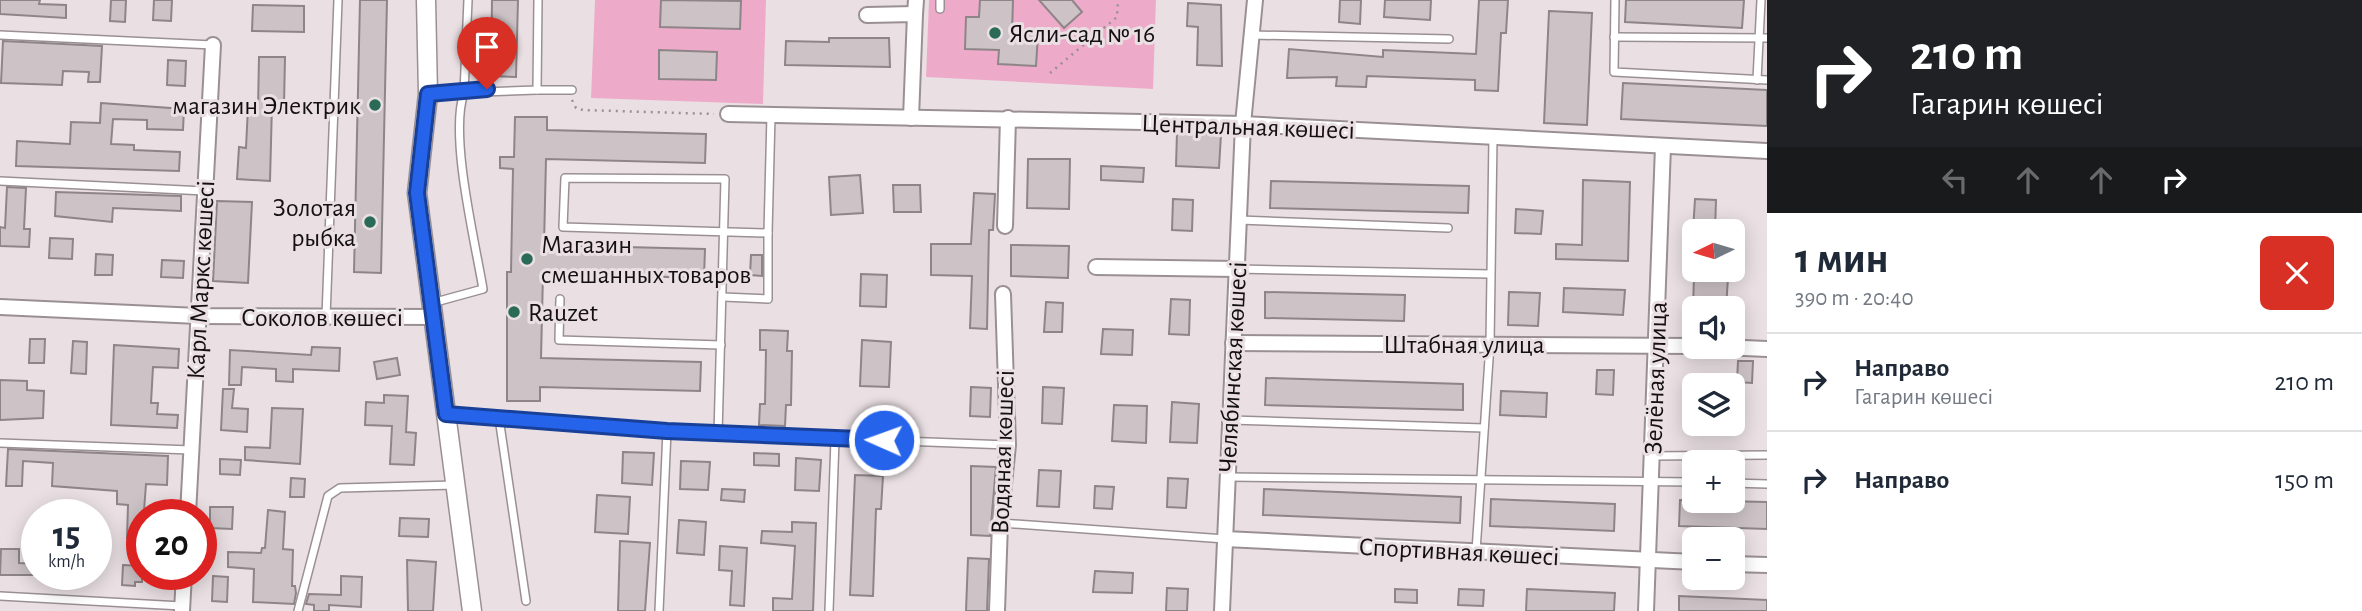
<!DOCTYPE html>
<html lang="ru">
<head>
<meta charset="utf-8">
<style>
  :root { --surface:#fff; --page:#f2f2f3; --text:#1f2937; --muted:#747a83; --line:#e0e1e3 }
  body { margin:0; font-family:"Alegreya Sans",sans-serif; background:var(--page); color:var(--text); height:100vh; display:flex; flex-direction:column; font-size:26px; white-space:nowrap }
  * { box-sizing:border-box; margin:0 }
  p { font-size:23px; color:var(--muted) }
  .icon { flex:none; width:38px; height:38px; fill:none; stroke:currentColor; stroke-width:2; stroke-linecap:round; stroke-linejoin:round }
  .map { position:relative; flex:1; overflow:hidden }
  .side { display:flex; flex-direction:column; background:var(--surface); width:595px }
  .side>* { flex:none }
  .guide { background:#202124; color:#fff; overflow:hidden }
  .needle { width:46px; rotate:265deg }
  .tools { position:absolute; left:1682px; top:219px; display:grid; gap:14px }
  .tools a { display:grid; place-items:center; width:63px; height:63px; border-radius:10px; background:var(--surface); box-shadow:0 4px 18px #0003; font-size:35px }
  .speed { position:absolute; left:21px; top:499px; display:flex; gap:14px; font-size:35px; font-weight:700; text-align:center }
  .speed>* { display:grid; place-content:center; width:91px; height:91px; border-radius:50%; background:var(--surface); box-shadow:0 4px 18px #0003; line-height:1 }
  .speed small { font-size:18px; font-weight:400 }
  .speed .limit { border:10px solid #d22; background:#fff; color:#111 }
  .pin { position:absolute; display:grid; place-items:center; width:60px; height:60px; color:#fff; margin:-72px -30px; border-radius:50% 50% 50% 0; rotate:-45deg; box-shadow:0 0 7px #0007 }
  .pin .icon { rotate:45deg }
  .me { position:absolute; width:77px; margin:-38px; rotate:272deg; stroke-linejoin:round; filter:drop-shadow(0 0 5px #0008) }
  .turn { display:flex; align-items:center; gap:24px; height:147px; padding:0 28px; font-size:32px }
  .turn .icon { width:91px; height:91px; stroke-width:2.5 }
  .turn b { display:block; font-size:49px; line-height:60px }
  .lanes { display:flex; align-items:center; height:66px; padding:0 28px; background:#0003; justify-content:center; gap:35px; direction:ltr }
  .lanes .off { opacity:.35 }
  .round { display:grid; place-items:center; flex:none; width:74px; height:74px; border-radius:10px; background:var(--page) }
  .overview { display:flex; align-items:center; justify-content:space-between; height:119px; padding:0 28px }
  h1 { font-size:42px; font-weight:600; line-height:52px }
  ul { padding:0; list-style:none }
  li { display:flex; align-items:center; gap:21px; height:98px; padding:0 28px; border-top:2px solid var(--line) }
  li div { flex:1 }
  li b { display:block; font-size:26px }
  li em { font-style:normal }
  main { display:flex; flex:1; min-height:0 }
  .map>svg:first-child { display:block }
  .green { fill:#eeabc9 }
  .building { fill:#cdc3c7; stroke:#8e8589; stroke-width:2 }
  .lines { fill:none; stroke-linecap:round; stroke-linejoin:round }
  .service-casing { stroke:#9a9094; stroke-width:10 }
  .minor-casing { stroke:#9a9094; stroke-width:18 }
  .tertiary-casing { stroke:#9a9094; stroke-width:21 }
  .path { stroke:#989093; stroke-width:2.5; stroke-dasharray:2 5; stroke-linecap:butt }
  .service { stroke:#fff; stroke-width:7 }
  .minor { stroke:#fff; stroke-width:14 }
  .tertiary { stroke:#fff; stroke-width:18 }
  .route-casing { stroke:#184099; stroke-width:18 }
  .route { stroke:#2563eb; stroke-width:12 }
  .poi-dot { fill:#2b6a57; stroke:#eae0e4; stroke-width:2.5 }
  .labels { text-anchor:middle; stroke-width:6; stroke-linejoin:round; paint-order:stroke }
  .poi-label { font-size:26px; fill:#141012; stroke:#eae0e4; text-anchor:start }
  .street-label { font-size:26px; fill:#141012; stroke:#eae0e4 }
</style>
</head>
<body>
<main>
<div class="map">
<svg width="1767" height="611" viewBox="0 0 1767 611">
  <rect width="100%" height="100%" fill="#eae0e4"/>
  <g class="green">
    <polygon points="595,0 766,0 763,104 591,98"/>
    <polygon points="929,0 1156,0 1153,89 926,77"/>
  </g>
  <g class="building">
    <polygon points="0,0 40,0 39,4 66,5 66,18 0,14"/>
    <polygon points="111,0 126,0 125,22 110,21"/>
    <polygon points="154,0 172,0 171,21 153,20"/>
    <polygon points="360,0 387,0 381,273 354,272"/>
    <polygon points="492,0 518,0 516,77 491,76"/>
    <polygon points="661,0 741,1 740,29 660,27"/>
    <polygon points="980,0 1013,0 1012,33 1038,34 1036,66 998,64 999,50 965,49 966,17 979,17"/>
    <polygon points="1039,0 1072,0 1082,12 1064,28"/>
    <polygon points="1340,0 1361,0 1360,24 1339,22"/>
    <polygon points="1385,0 1431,0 1430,20 1384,17"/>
    <polygon points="1479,0 1508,0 1506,33 1501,33 1498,91 1475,90 1475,80 1367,76 1366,87 1336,86 1337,77 1287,78 1289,49 1383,57 1383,50 1476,54"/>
    <polygon points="1626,0 1744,0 1742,28 1625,22"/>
    <polygon points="1188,3 1221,5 1222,66 1197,65 1198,27 1187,26"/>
    <polygon points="253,5 304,6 304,32 252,31"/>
    <polygon points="1549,11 1592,13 1587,125 1544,123"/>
    <polygon points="829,38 889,38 890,67 785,65 786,41 829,42"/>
    <polygon points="3,41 102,46 100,82 88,82 89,72 63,71 62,85 1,83"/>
    <polygon points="659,50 717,52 716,80 659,79"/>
    <polygon points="259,57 285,57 284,105 272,104 270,181 237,179 239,147 246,148 248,107 258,108"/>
    <polygon points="168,60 186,61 185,86 167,85"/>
    <polygon points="1623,83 1767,90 1767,126 1621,119"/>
    <polygon points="101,103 184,109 183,130 147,129 147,120 113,119 111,144 134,145 134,150 180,152 179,171 16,166 17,141 70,144 71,122 100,123"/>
    <polygon points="515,117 547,117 547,130 706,134 705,163 546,159 544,245 705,249 704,278 543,274 541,358 701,362 700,391 540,387 540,401 507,401 507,272 511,272 513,169 500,168 500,157 514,157"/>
    <polygon points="1177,132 1221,134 1219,168 1176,166"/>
    <polygon points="1028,159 1070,159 1069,209 1027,208"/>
    <polygon points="1101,166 1144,168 1143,182 1101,180"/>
    <polygon points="860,175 863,213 831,215 829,177"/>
    <polygon points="1583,180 1630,182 1628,261 1556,259 1556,244 1582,245"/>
    <polygon points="1271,181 1469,186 1468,213 1270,208"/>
    <polygon points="893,185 920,185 921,212 894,212"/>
    <polygon points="7,187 26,188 24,229 30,229 29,247 0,246 0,227 5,228"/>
    <polygon points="56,192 181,196 181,211 113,208 112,222 55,216"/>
    <polygon points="974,193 995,194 993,230 989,230 987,329 970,328 972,276 931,275 931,244 971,244"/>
    <polygon points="1173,199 1193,200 1192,231 1172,230"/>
    <polygon points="1695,199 1716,200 1715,231 1693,231"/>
    <polygon points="217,201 252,202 248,283 213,281"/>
    <polygon points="1516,209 1543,211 1541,234 1515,233"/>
    <polygon points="50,238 73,239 72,259 49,258"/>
    <polygon points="1011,245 1069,246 1068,278 1011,276"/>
    <polygon points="96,254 113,255 112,275 95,275"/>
    <polygon points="751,255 762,255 762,276 750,275"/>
    <polygon points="162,260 184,261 183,278 161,277"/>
    <polygon points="861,274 887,275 886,307 860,306"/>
    <polygon points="1694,277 1728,278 1726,308 1693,308"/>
    <polygon points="1564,288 1625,290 1623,315 1563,312"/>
    <polygon points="1265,292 1405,295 1404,321 1265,318"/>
    <polygon points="1509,292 1540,293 1538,326 1508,325"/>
    <polygon points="1171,299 1190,300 1189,335 1169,334"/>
    <polygon points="1046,302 1063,303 1062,332 1044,332"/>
    <polygon points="1103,329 1133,330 1132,355 1101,354"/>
    <polygon points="760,330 788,331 787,351 792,351 791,405 786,405 785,426 759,425 760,404 765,404 766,350 760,350"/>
    <polygon points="30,339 45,339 44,363 29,363"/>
    <polygon points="862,340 891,342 889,387 860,386"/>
    <polygon points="73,341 87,342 86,374 71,373"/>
    <polygon points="114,345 179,349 178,368 153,367 151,403 158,403 157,414 178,415 177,428 111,425"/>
    <polygon points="312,347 340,348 339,371 293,369 293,382 276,381 276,369 242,367 241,385 229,385 230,350 311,355"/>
    <polygon points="397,358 400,375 377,379 374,362"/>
    <polygon points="1738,361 1753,361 1752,383 1737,382"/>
    <polygon points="1597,370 1614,370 1613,395 1596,394"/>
    <polygon points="1266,378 1463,384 1463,410 1265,405"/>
    <polygon points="0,380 27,381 27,390 44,391 43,418 0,420"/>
    <polygon points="971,387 991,388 990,417 970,416"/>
    <polygon points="1043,387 1064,388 1062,424 1042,423"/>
    <polygon points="223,389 234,389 232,408 248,409 247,432 221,430"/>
    <polygon points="1501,391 1547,393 1546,417 1500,415"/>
    <polygon points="384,395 408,396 406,432 416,433 414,465 390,464 392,426 365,425 366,402 384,403"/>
    <polygon points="1172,402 1199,404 1197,443 1170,442"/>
    <polygon points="1114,405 1147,406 1146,443 1112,441"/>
    <polygon points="272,408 303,409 300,464 245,460 245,447 270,448"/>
    <polygon points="8,449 168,456 167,485 146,484 142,538 127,538 128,505 117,504 117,491 52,486 53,463 23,461 22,486 6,486"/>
    <polygon points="623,452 654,453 652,485 622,483"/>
    <polygon points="754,453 779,454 779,466 754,465"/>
    <polygon points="796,458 821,460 819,491 795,490"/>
    <polygon points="220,459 241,460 240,475 220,474"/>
    <polygon points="681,461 710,462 708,490 680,489"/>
    <polygon points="971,466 996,467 990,536 971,535"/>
    <polygon points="1039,470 1061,471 1059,507 1037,506"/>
    <polygon points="855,475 883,476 881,509 876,509 873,596 850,595"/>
    <polygon points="291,478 305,479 304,497 290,497"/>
    <polygon points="1168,478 1188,479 1186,508 1167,507"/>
    <polygon points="1095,486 1114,487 1112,509 1094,508"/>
    <polygon points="722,489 745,490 744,502 721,500"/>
    <polygon points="1264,489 1461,497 1460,523 1263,515"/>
    <polygon points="597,495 630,497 628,534 595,532"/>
    <polygon points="1491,499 1615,504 1614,531 1490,526"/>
    <polygon points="1680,500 1767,502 1767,529 1679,526"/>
    <polygon points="210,507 233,507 232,529 210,528"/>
    <polygon points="268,510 285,512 283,549 293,550 292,586 295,586 296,593 294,604 253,602 254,569 228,567 228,552 261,553 262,548 265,548"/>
    <polygon points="400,518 429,519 428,537 399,536"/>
    <polygon points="679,520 706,522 704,555 677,553"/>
    <polygon points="792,522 816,523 813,611 773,611 773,598 792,599 795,546 761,543 762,531 792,532"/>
    <polygon points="620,541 650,543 645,611 618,611"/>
    <polygon points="720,546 747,548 744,606 730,605 732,571 719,570"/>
    <polygon points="1,549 19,549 19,563 37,564 37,575 0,575"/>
    <polygon points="968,558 989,559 987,611 966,611"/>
    <polygon points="407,560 436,562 433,611 408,611"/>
    <polygon points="123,565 142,566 142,582 135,582 135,586 122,585"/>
    <polygon points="1095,571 1133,573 1132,593 1093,592"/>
    <polygon points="213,576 228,577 227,602 212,601"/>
    <polygon points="341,576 362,577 361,607 329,605 329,611 314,611 314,605 306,604 309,594 341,595"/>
    <polygon points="1167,588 1188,589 1187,611 1166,611"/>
    <polygon points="1395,589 1417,590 1417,603 1395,602"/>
    <polygon points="1459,589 1484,590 1483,606 1458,605"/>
    <polygon points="1527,589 1615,593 1614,611 1526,611"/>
    <polygon points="1679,596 1767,600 1767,611 1679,611"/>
  </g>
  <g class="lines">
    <defs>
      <g id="service">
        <polyline points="1615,0 1614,72 1767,80"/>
        <polyline points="940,9 940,0"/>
        <polyline points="0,35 213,45"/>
        <polyline points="1252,35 1449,39"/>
        <polyline points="1614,37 1767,38"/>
        <polyline points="1757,80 1761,0"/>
        <polyline points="537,90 572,90"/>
        <polyline points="429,94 537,90 538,0"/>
        <polyline points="0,181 205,191"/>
        <polyline points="1239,220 1448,228"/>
        <polyline points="1237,269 1490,274"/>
        <polyline points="723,297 768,299 768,233"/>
        <polyline points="560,299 559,340 721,345"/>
        <path d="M 432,303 L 483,289 C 475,241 449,135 464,93 L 468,0"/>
        <polyline points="326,317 338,0"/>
        <polyline points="446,414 718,434 1008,445"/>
        <polyline points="499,418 526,601"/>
        <polyline points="1231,420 1484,428"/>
        <polyline points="718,434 725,179 565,178 563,227 768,233 771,115"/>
        <polyline points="0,443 191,450"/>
        <polyline points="1652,456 1767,455"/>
        <polyline points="1228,477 1694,482"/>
        <polyline points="1732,483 1767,484"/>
        <polyline points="1001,523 1225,539"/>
        <polyline points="1476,551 1490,344 1493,137"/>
        <polyline points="0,596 182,606"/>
        <polyline points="298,611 328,496 340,488 455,485"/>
        <polyline points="659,611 667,431"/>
        <polyline points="829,611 835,439"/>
      </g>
      <g id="minor">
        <polyline points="915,14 916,0"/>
        <polyline points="867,15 915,14 911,118"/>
        <polyline points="728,114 1243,124 1767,151"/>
        <polyline points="1005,226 1008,118"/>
        <polyline points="1096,267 1237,269"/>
        <polyline points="0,307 198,316 433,317"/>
        <polyline points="1233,343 1694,346"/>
        <polyline points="1699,346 1767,349"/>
        <polyline points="188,514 213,45"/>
        <polyline points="1225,539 1694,562"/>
        <polyline points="1732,564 1767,565"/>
        <polyline points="182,611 184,574"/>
        <polyline points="997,611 1000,523 1008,445 1003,294"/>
        <polyline points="1222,611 1243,124 1255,0"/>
        <polyline points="1646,611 1663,146"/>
      </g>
      <polyline id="tertiary" points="426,0 428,94 417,193 472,611"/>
    </defs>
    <use href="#service" class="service-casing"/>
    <use href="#minor" class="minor-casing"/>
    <use href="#tertiary" class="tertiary-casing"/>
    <g class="path">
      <polyline points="1050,73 1117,17 1118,0"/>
      <polyline points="572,100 576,108 583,110 714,114"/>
    </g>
    <use href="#service" class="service"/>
    <use href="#minor" class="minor"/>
    <use href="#tertiary" class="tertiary"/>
  </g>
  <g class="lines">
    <defs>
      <polyline id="route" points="487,89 428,94 417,193 446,414 667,431 884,440"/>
    </defs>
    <use href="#route" class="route-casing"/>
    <use href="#route" class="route"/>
  </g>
  <g class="poi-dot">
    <circle cx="995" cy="33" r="7"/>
    <circle cx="375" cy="105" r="7"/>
    <circle cx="370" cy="222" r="7"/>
    <circle cx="527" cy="259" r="7"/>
    <circle cx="514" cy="312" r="7"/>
  </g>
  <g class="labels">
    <g class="poi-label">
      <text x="1009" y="42">Ясли-сад № 16</text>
      <text x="361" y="114" text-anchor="end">магазин Электрик</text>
      <text x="356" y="216" text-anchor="end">Золотая<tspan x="356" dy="30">рыбка</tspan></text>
      <text x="541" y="253">Магазин<tspan x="541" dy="30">смешанных товаров</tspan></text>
      <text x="528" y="321">Rauzet</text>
    </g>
    <g class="street-label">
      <text transform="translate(1248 126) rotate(2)" y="9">Центральная көшесі</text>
      <text transform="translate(200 280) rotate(-87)" y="9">Карл Маркс көшесі</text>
      <text x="322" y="326">Соколов көшесі</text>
      <text x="1464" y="353">Штабная улица</text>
      <text transform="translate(1232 367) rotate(-87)" y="9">Челябинская көшесі</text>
      <text transform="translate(1655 378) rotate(-88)" y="9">Зелёная улица</text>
      <text transform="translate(1002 452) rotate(-88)" y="9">Водяная көшесі</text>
      <text transform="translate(1459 551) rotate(3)" y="9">Спортивная көшесі</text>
    </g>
  </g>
</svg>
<div class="tools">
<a><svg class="needle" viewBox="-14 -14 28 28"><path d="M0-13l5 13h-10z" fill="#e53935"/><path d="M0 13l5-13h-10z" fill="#747a83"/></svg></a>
<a><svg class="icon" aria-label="sound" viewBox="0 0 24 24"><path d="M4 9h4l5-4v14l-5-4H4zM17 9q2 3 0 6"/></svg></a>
<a><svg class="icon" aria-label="layers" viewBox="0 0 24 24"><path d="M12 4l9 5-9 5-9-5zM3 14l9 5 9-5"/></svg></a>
<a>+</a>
<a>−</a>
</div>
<div class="speed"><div>15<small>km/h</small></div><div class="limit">20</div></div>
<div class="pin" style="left:487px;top:89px;background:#d93025"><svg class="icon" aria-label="arrive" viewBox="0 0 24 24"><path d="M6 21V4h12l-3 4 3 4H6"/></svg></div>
<svg class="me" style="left:884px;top:440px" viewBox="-20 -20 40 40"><circle r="17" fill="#2563eb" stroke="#fff" stroke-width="3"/><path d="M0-11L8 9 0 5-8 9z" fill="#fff"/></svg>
</div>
<section class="side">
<div class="guide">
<div class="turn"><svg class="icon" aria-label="right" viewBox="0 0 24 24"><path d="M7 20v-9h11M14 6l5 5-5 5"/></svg><div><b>210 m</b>Гагарин көшесі</div></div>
<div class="lanes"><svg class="icon off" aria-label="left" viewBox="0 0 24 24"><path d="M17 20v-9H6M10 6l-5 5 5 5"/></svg><svg class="icon off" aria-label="ahead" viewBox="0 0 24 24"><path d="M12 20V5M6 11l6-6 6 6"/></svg><svg class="icon off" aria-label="ahead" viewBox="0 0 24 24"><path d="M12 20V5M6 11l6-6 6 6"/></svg><svg class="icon" aria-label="right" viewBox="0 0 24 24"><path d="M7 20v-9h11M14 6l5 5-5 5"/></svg></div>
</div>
<div class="overview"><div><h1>1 мин</h1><p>390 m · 20:40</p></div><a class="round" style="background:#d93025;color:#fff"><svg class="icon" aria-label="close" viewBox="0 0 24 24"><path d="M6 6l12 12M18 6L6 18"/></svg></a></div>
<ul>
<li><svg class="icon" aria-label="right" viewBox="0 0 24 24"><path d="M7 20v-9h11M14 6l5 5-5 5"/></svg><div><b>Направо</b><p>Гагарин көшесі</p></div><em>210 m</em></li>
<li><svg class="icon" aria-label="right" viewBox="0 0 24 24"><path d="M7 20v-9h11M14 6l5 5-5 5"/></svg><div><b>Направо</b></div><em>150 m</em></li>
</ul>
</section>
</main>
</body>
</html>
